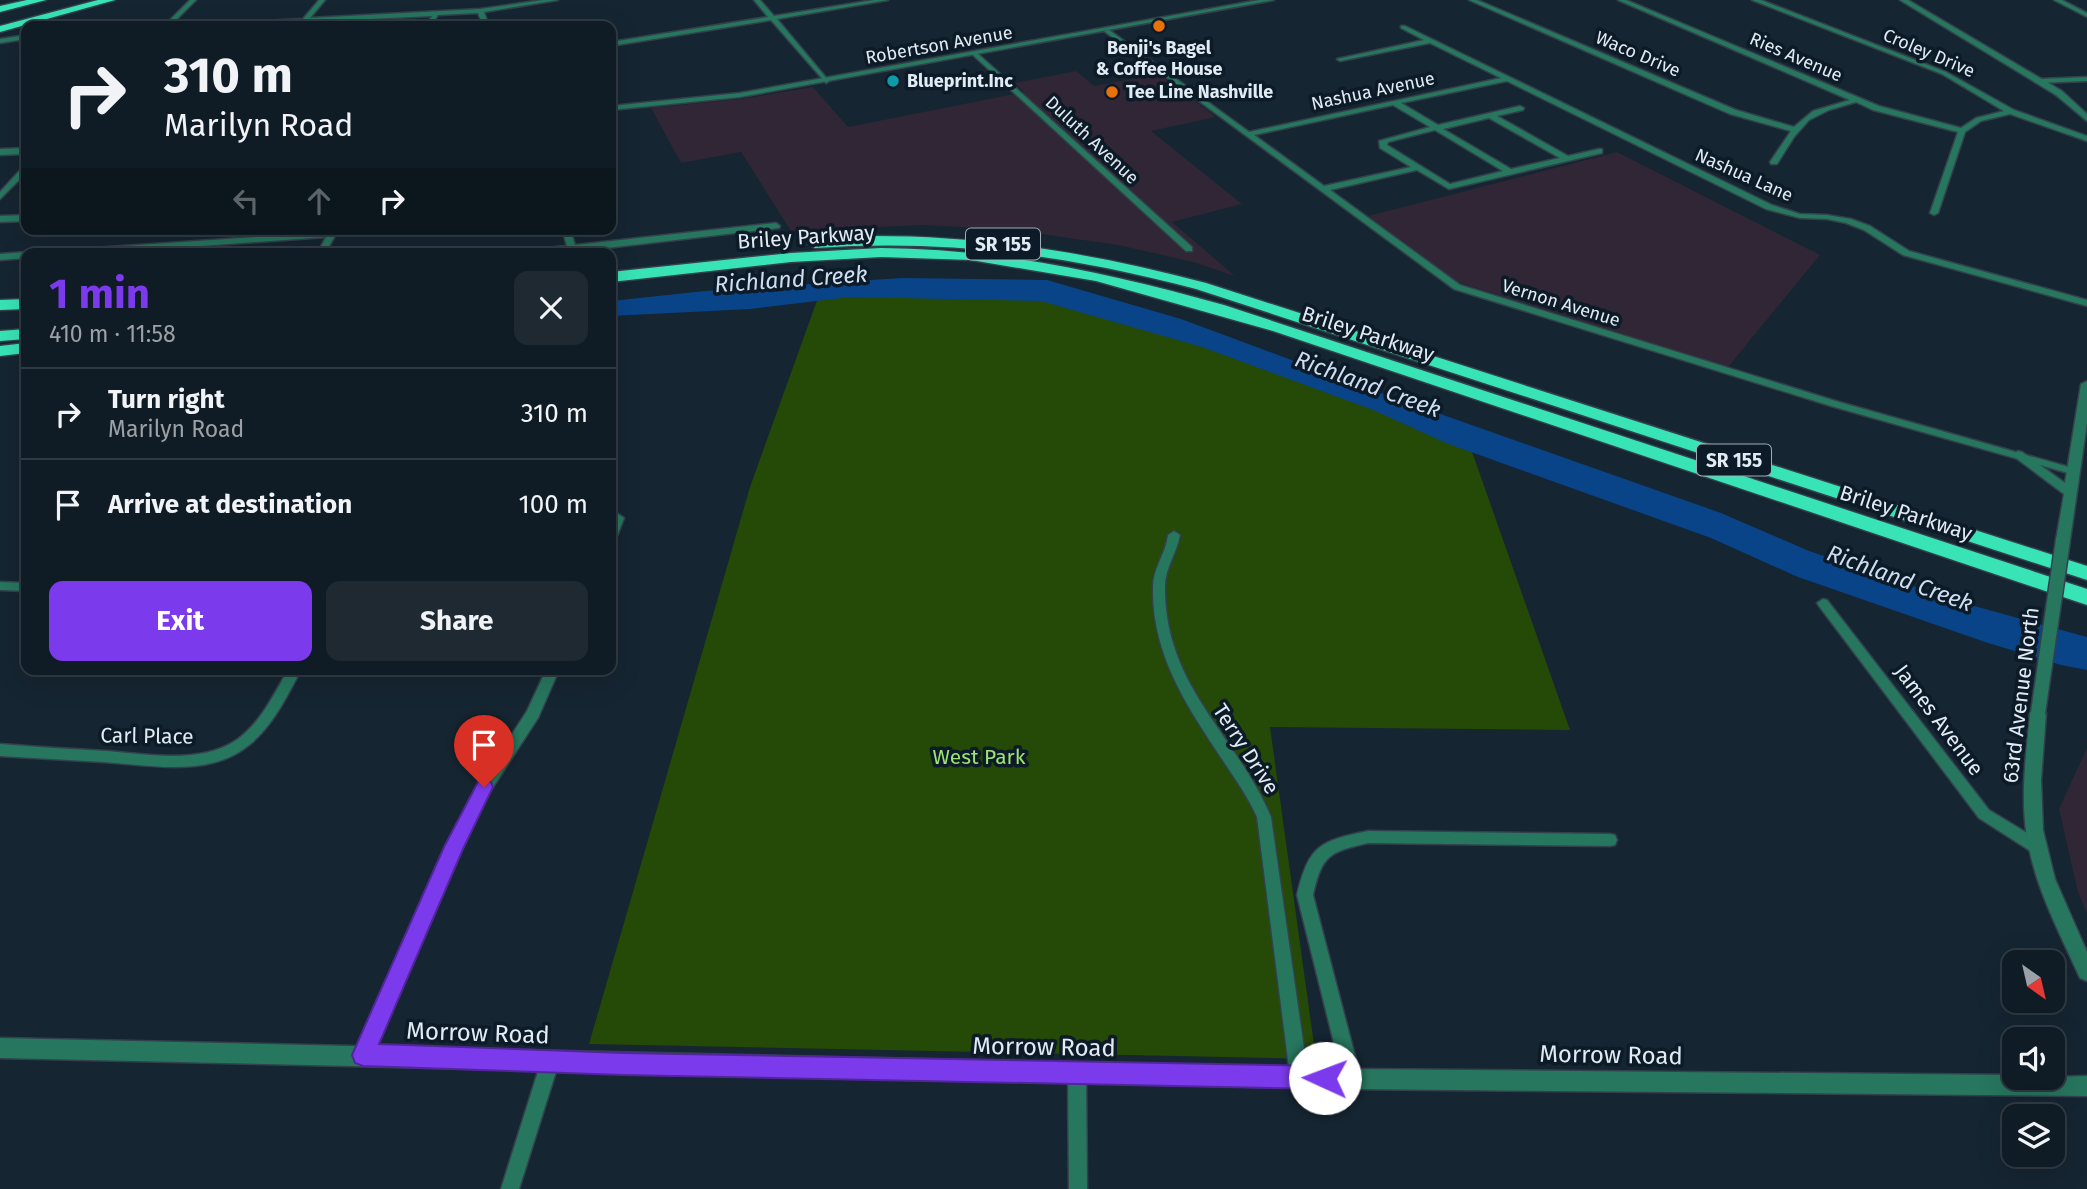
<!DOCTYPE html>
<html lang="en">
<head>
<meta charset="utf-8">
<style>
  :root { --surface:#101c25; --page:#1e2932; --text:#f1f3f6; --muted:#9ca1a7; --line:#303a42; --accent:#7c3aed }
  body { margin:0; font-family:"Fira Sans",sans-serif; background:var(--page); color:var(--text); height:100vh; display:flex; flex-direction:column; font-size:26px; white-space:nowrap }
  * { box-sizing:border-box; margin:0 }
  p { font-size:23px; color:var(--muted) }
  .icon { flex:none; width:38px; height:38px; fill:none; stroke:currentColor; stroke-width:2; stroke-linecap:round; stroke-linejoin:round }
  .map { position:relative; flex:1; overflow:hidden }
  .panel { position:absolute; left:21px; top:248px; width:595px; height:427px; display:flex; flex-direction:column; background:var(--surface); border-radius:14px; box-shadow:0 7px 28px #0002,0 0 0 2px var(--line) }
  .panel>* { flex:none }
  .guide { position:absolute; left:21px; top:21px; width:595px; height:214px; border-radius:14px; box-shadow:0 7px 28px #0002,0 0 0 2px var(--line); background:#101c25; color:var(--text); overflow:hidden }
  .needle { width:46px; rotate:146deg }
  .fabs { position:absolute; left:2002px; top:950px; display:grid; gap:14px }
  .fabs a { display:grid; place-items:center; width:63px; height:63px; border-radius:14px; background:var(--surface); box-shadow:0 7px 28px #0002,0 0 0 2px var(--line); font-size:35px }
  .pin { position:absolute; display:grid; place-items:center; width:60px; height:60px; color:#fff; margin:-72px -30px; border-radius:50% 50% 50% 0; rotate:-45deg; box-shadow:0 0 7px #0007 }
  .pin .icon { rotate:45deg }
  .me { position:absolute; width:77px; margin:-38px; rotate:272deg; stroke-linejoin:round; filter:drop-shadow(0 0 5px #0008) }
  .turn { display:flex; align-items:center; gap:24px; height:147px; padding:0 28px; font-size:32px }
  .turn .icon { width:91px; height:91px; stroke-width:2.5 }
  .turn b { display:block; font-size:49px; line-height:60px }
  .lanes { display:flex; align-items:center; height:66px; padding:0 28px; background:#0003; justify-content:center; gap:35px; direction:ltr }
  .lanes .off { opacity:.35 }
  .round { display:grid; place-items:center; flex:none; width:74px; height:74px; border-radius:14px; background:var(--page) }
  .overview { display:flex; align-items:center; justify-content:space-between; height:119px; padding:0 28px }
  h1 { font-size:42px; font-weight:700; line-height:52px; color:var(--accent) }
  .primary-button { display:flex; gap:14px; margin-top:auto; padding:14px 28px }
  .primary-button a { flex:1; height:80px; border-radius:14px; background:var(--accent); color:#fff; font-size:28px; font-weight:700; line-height:80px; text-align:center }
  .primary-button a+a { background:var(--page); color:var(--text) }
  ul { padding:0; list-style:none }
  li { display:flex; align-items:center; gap:21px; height:91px; padding:0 28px; border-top:2px solid var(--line) }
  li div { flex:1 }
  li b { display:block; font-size:26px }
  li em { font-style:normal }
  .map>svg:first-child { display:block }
  .industrial { fill:#302635 }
  .green { fill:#254906 }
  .water { fill:#094489 }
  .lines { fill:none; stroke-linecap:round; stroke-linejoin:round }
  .minor-casing { stroke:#32414c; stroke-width:3 }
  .tertiary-casing { stroke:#32414c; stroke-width:3 }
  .motorway-casing { stroke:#32414c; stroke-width:3 }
  .minor { fill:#27765e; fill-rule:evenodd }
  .tertiary { fill:#27765e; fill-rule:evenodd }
  .motorway { fill:#38e3b5; fill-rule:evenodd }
  .tertiary-bridge-casing { stroke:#32414c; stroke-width:17; stroke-linecap:butt }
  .tertiary-bridge { stroke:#27765e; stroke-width:14 }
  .route { fill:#7c3aed; stroke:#51269a; stroke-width:2 }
  .food-dot { fill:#e8710a; stroke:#0c1b27; stroke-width:2.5 }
  .culture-dot { fill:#0f9aa8; stroke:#0c1b27; stroke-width:2.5 }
  .labels { text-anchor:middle; stroke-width:7; stroke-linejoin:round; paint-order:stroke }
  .far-street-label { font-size:18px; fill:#e1ebf4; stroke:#0c1b27 }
  .far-poi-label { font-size:18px; font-weight:bold; fill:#e1ebf4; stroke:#0c1b27; text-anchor:start }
  .shield { fill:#0c1b27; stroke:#a1adb6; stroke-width:2 }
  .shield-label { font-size:19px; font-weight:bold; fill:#e1ebf4 }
  .street-label { font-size:21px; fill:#e1ebf4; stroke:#0c1b27 }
  .park-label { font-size:21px; fill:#9fe374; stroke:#0c1b27 }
  .water-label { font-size:23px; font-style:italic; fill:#cfddf1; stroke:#0c1b27 }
  .near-street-label { font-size:24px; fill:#e1ebf4; stroke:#0c1b27 }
</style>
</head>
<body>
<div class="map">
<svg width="2087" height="1189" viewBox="0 0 2087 1189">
  <rect width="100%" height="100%" fill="#152531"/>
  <g class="industrial">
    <polygon points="1076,71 1094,86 1159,74 1216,117 1151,131 1242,204 1172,222 1235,276 1193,262 1118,245 1013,230 923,225 791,231 741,152 681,163 651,108 741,99 813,87 848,127 1024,92 1015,83"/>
    <polygon points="1617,152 1820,255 1728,367 1458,282 1368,216"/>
    <polygon points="2087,748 2087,914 2078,892 2059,809"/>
  </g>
  <polygon class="green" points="819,295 1054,298 1193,336 1470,446 1570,730 1270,727 1316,1059 589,1044 750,487"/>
  <polygon class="water" points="902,278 1047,280 1181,319 1367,388 1721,513 1809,551 1967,604 2087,637 2087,670 2061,665 1988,643 1798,577 1711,538 1446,443 1373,410 1202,347 1041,301 850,297 750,309 611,316 611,301 705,291"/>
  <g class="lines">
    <defs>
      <g id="minor">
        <polygon points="190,0 196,0 170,26 164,26"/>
        <polygon points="319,0 325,0 310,18 480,9 543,0 558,0 484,12 489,26 483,26 478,13 438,15 431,26 425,26 432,16 307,22 302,26 300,23 204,26 207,24 303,19"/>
        <polygon points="754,0 760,0 774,16 874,0 888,0 777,19 828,80 829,81 826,83 771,20 611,46 611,42 768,17"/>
        <polygon points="1469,0 1477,0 1736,110 1794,127 1813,111 1850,100 1618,0 1626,0 1879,106 1961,128 1976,118 2004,111 1942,74 1752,0 1761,0 1946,72 2014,110 2087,136 2087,141 2010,114 1981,121 1965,132 1938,213 1934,215 1930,213 1958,132 1873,110 1856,102 1829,110 1809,120 1794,137 1777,164 1771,164 1770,162 1791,131 1730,114"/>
        <polygon points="2054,0 2062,0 2087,13 2087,17"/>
        <path d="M 1401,26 L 1405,26 L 1772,205 L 1800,214 L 1827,215 L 1851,219 L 1870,226 L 1909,251 L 2087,300 L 2087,306 L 1903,255 L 1864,230 L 1846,223 L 1827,219 L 1800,218 L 1766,209 L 1507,81 L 1401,103 L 1438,125 L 1520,106 L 1524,108 L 1523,110 L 1497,116 L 1568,156 L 1599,149 L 1602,149 L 1602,153 L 1449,189 L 1417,170 L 1330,190 L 1460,285 L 1839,402 L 2076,469 L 2077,471 L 2076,473 L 2068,473 L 1831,406 L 1454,289 L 1104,31 L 1109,30 L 1249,132 L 1501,78 L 1430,43 L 1340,61 L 1337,59 L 1424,40 L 1401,28 ZM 1393,105 L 1430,127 L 1379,141 L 1380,148 L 1411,167 L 1324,186 L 1254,135 ZM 1489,118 L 1560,158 L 1511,169 L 1443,129 ZM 1435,130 L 1503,171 L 1450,184 L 1387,145 L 1388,142 Z"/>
        <polygon points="26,35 26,39 0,43 0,39"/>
        <polygon points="973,53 977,53 1192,247 1192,251 1186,251 973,55"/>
        <polygon points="2087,77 2087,81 2039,83 2036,81 2039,79"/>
        <polygon points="23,167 26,167 26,173 0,199 0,192"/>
        <polygon points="26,215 26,221 0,222 0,216"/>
        <polygon points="776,223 780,226 779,228 572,252 512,254 516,251 567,246 562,229 570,229 575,245"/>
        <polygon points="330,229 338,230 325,254 317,254 326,237 90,254 46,254 50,251 329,232"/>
        <polygon points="26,252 30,254 26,254 26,258 0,260 0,254"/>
        <polygon points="618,514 624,518 617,536 611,540 611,522 614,515"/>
        <path d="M 1174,531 L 1180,535 C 1177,553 1165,568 1165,586 C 1164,686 1236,734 1271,817 L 1308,1076 L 1305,1082 L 1299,1085 L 1293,1082 L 1290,1076 L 1257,817 C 1248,797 1236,780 1224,762 C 1188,708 1151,654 1153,586 C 1153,568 1166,553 1168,535 Z"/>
        <polygon points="0,582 26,583 26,591 0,590"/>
        <polygon points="1823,599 1827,600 1989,810 2042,842 2044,847 2042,852 2037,853 2032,852 1979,818 1819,606 1817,603"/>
        <path d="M 288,670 L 301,670 C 287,696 273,726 249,745 C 209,778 150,765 103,762 C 68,760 34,758 0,756 L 0,744 C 36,747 71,749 107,751 C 148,754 201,765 238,739 C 261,722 274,694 288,670 Z"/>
        <polygon points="546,670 559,670 538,718 480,807 369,1061 363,1064 357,1061 354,1055 357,1049 469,800 527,711"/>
        <path d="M 1368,831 L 1610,834 L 1615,835 L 1617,840 L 1615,845 L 1610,846 L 1368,843 C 1329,852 1322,855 1313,895 L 1361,1079 L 1358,1085 L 1352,1088 L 1346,1085 L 1343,1079 L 1297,895 C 1309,845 1320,841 1368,831 Z"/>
        <polygon points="550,1053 556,1056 559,1062 519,1189 501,1189 541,1062 544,1056"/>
        <polygon points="1077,1065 1083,1068 1086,1074 1087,1189 1069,1189 1068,1074 1071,1068"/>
      </g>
      <g id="tertiary">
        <polygon points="1259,0 1274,0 740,97 611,110 611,106 740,93"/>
        <polygon points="1900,0 1908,0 2062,91 2087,114 2087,121 2056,95"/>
        <polygon points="26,148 26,154 0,155 0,149"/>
        <polygon points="2087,381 2087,423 2070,540 2063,545 2056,540 2064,494 2012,455 2018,451 2022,452 2065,483 2081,384"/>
        <path d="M 2038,707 L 2043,709 L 2046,713 L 2041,780 L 2043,830 L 2055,879 L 2087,952 L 2087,981 L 2080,978 C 2061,936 2038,893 2029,848 C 2019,804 2026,757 2030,713 L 2033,709 Z"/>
        <polygon points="0,1038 1352,1069 2014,1075 2014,1078 2087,1076 2087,1096 1352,1089 0,1058"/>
      </g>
      <g id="motorway">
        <polygon points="27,0 46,0 0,12 0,6"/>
        <polygon points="98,0 115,0 0,32 0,26"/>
        <path d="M 865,236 C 982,235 1093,253 1206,283 L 2087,566 L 2087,580 L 1196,289 C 1067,255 948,239 815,248 L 808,244 L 815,240 Z"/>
        <path d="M 881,248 C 999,249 1111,273 1224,305 L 2087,589 L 2087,605 L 1273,331 L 1096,281 L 971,260 L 881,257 L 791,262 L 611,282 L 611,272 L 791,253 Z"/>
        <polygon points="26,299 26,309 0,310 0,300"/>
        <polygon points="26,329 26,339 0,341 0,331"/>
        <polygon points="26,343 26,353 0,356 0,346"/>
      </g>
    </defs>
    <use href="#minor" class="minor-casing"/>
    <use href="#tertiary" class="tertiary-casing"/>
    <use href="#motorway" class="motorway-casing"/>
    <use href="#minor" class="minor"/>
    <use href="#tertiary" class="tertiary"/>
    <use href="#motorway" class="motorway"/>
    <defs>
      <polyline id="tertiary-bridge" points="2038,713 2063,540"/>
    </defs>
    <use href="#tertiary-bridge" class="tertiary-bridge-casing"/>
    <use href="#tertiary-bridge" class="tertiary-bridge"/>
  </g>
  <polygon class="route" points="484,779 491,782 493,787 463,849 379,1044 623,1053 1325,1066 1333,1070 1336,1078 1333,1086 1325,1089 623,1075 363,1066 355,1063 352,1055 444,847 478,782"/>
  <g class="food-dot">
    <circle cx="1159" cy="26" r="7"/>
    <circle cx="1112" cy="92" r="7"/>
  </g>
  <circle class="culture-dot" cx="893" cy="81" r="7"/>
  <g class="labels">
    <g class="far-street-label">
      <text transform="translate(939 45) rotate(-10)" y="6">Robertson Avenue</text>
      <text transform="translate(1929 53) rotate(23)" y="6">Croley Drive</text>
      <text transform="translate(1638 54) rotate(23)" y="6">Waco Drive</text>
      <text transform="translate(1796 57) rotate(23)" y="6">Ries Avenue</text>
      <text transform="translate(1373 91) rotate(-12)" y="6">Nashua Avenue</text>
      <text transform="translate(1092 140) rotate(43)" y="6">Duluth Avenue</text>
      <text transform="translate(1744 175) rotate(24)" y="6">Nashua Lane</text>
      <text transform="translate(1561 303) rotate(17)" y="6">Vernon Avenue</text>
    </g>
    <g class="far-poi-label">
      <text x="1159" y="54" text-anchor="middle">Benji's Bagel<tspan x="1159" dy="21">&amp; Coffee House</tspan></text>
      <text x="907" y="87">Blueprint.Inc</text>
      <text x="1126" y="98">Tee Line Nashville</text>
    </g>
    <g class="shield">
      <rect x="966" y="228.5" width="74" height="31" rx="5"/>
      <rect x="1697" y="444.5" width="74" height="31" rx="5"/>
    </g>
    <g class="shield-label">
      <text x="1003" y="251">SR 155</text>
      <text x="1734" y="467">SR 155</text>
    </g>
    <g class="street-label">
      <text transform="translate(806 237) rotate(-4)" y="7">Briley Parkway</text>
      <text transform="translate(1368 334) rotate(18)" y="7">Briley Parkway</text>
      <text transform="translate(1906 513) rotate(18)" y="7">Briley Parkway</text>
      <text transform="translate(2021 695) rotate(-83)" y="7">63rd Avenue North</text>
      <text transform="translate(1939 720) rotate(53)" y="7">James Avenue</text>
      <text transform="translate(147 736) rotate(1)" y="7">Carl Place</text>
      <text transform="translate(1246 749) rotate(57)" y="7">Terry Drive</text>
    </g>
    <g class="park-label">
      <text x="979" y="764">West Park</text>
    </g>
    <g class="water-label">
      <text transform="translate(791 279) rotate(-4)" y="8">Richland Creek</text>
      <text transform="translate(1368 384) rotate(20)" y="8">Richland Creek</text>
      <text transform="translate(1900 578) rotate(20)" y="8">Richland Creek</text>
    </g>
    <g class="near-street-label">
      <text transform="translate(478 1033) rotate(2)" y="8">Morrow Road</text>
      <text transform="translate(1044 1047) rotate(1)" y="8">Morrow Road</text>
      <text transform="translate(1611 1055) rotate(1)" y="8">Morrow Road</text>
    </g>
  </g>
</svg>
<div class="fabs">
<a><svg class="needle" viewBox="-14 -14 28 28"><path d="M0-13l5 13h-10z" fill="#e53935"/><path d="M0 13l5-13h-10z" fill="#9ca1a7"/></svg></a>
<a><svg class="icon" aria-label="sound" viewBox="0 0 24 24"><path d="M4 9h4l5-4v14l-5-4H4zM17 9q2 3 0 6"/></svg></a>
<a><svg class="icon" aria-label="layers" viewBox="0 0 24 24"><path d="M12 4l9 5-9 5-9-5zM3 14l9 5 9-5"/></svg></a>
</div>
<div class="pin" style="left:484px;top:787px;background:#d93025"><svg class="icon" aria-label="arrive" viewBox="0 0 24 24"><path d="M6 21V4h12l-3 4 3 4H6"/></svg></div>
<svg class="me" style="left:1325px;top:1078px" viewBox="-20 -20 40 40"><circle r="19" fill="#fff"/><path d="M0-13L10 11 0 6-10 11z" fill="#7c3aed"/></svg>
<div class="guide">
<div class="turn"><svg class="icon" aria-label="right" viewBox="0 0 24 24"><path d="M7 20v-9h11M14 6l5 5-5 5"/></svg><div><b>310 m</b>Marilyn Road</div></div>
<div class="lanes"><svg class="icon off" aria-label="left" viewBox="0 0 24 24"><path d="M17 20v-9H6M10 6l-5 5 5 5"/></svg><svg class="icon off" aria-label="ahead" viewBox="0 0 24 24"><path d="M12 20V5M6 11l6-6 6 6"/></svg><svg class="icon" aria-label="right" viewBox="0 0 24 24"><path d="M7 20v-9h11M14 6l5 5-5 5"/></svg></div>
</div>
<section class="panel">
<div class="overview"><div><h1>1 min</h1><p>410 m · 11:58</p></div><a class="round"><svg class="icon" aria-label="close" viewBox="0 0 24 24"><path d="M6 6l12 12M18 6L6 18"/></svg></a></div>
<ul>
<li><svg class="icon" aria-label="right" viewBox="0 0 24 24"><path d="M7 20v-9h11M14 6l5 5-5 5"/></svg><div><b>Turn right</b><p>Marilyn Road</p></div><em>310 m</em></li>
<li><svg class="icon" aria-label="arrive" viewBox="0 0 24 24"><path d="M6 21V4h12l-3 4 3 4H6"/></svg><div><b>Arrive at destination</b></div><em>100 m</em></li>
</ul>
<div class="primary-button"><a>Exit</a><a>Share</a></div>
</section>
</div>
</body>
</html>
